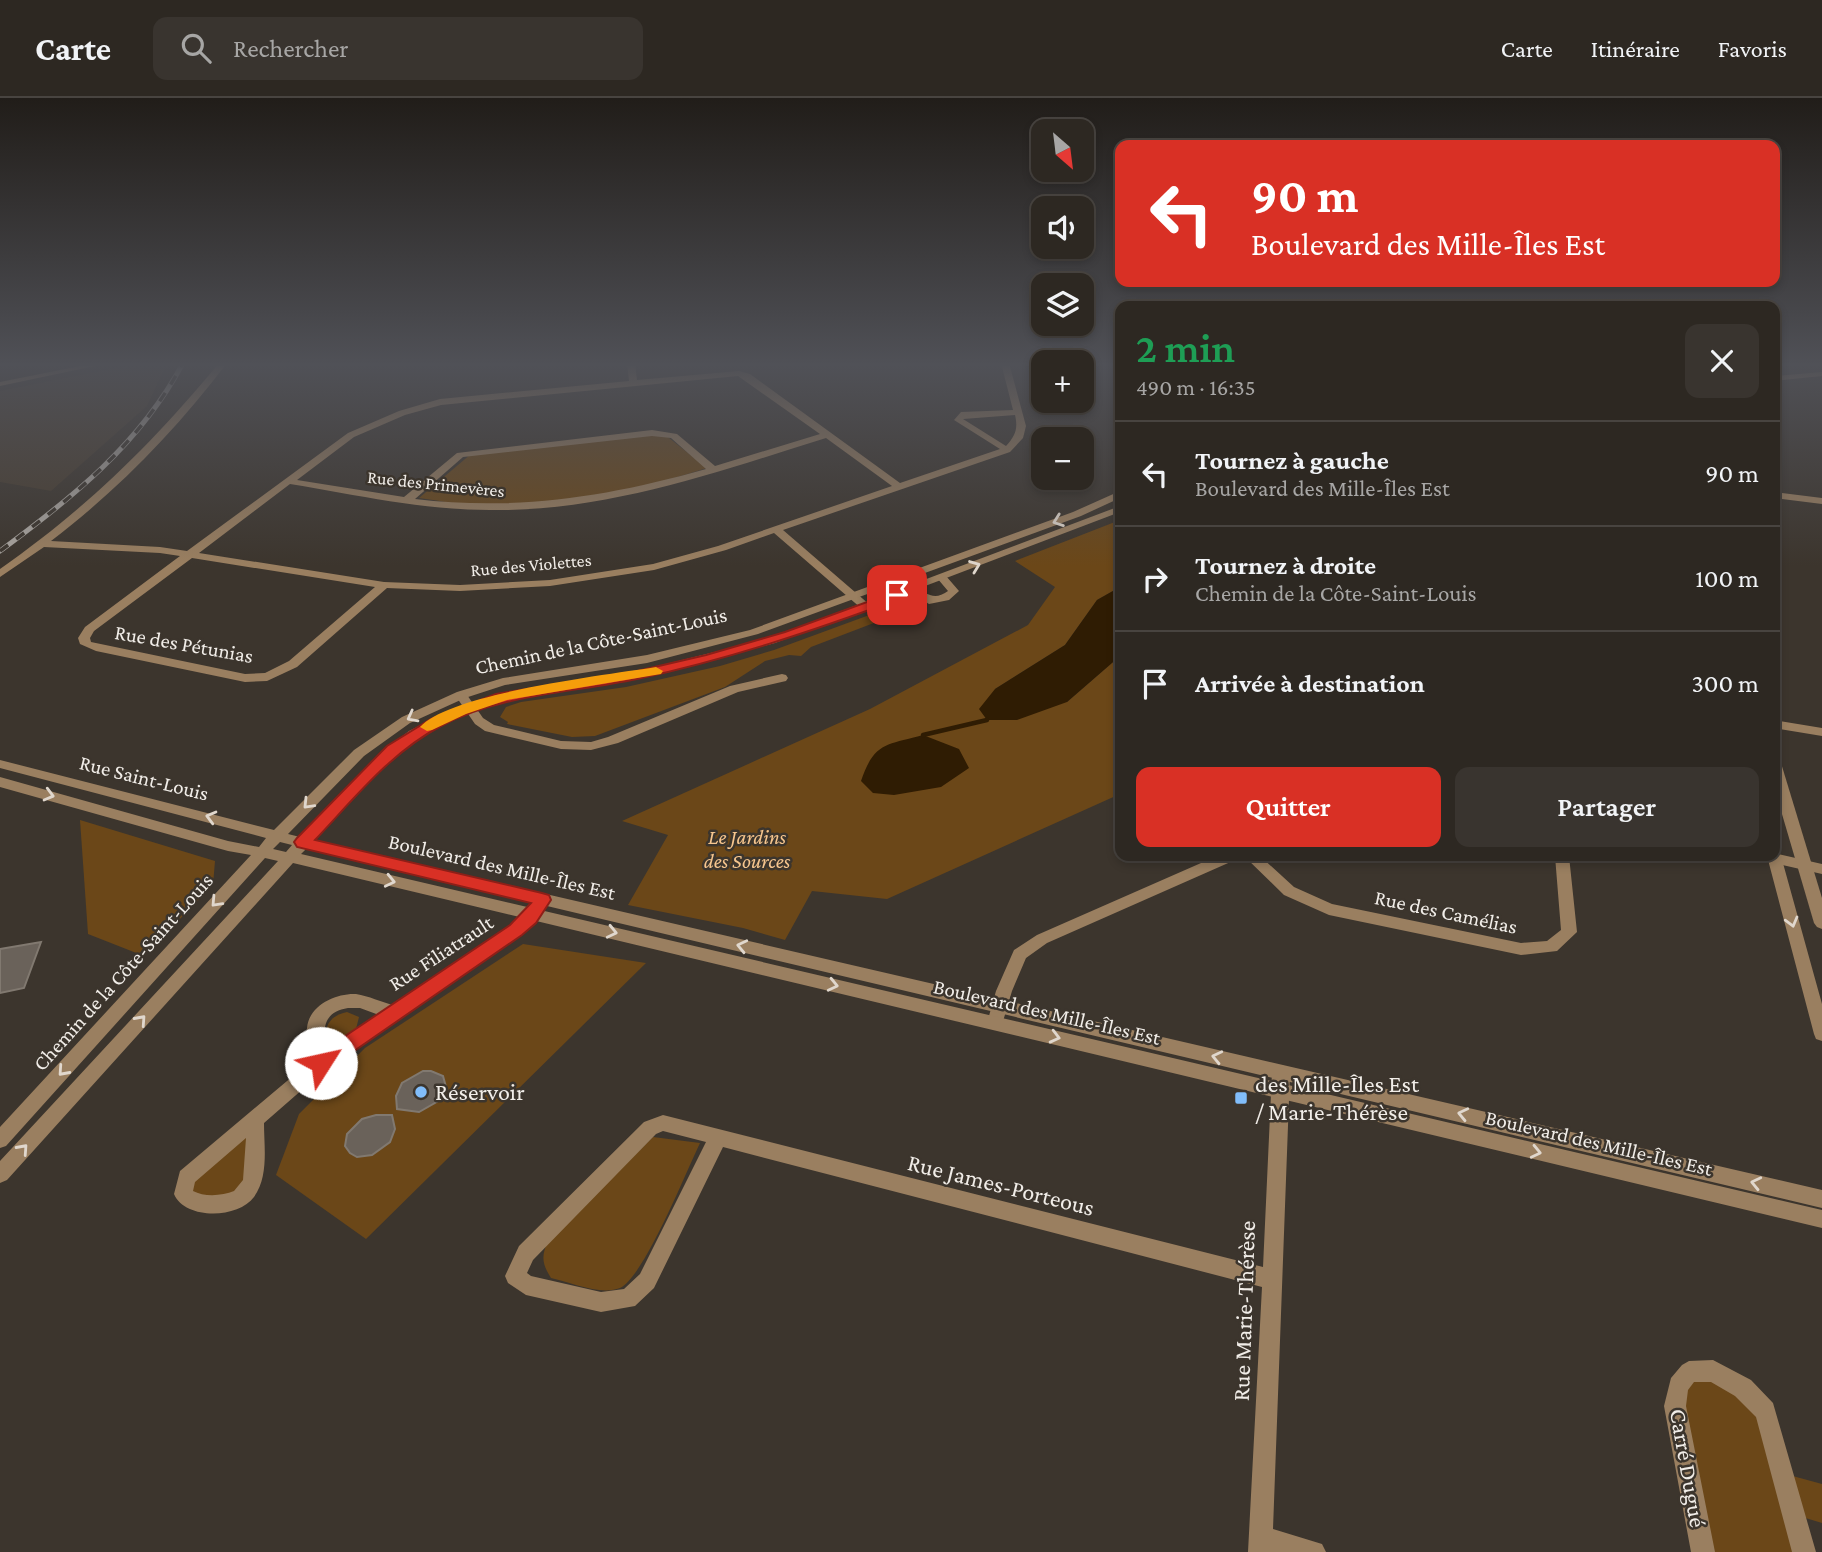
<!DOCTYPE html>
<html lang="fr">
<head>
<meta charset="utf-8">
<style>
  :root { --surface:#2d2822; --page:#39342f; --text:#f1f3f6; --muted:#a7a6a5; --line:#484440; --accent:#d93025 }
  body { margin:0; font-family:"Crimson Pro",serif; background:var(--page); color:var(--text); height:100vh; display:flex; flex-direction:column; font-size:26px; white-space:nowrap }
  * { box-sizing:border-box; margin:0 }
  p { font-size:23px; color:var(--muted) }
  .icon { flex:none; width:38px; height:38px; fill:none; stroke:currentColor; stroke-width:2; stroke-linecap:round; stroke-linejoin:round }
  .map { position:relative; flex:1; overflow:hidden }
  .panel { position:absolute; left:1115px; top:203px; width:665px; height:560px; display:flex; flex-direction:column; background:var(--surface); border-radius:14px; box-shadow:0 4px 10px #0003,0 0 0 2px var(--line) }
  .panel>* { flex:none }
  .hud { position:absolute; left:1115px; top:42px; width:665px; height:147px; border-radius:14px; box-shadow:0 4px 10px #0003,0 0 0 2px var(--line); background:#d93025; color:#fff; overflow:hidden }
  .needle { width:46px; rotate:152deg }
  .fabs { position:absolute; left:1031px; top:21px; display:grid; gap:14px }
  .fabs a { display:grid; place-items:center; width:63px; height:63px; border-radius:14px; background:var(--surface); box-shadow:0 4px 10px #0003,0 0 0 2px var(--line); font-size:35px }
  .pin { position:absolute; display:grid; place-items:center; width:60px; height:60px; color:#fff; margin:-30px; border-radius:14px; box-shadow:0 4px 10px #0006 }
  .me { position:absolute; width:77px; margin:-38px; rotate:55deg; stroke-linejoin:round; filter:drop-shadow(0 0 5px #0008) }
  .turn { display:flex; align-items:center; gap:24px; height:147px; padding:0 21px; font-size:32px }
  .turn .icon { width:91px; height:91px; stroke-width:2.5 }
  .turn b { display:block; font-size:49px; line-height:60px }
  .round { display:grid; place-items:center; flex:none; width:74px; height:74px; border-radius:14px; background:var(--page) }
  .head { display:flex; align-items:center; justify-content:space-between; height:119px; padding:0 21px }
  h1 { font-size:42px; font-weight:600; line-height:52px; color:#1e9e55 }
  .button { display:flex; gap:14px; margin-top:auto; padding:14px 21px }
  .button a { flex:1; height:80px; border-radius:14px; background:var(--accent); color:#fff; font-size:28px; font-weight:600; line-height:80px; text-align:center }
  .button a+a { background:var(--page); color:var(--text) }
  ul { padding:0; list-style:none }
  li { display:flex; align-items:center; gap:21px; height:105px; padding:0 21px; border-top:2px solid var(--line) }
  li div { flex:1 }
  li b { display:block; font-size:26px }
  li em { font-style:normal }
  header { display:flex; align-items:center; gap:42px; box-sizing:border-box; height:98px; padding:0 35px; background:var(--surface); border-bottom:2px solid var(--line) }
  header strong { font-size:33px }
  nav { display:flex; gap:38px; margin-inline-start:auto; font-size:24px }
  .search { width:490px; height:63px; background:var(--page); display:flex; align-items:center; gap:18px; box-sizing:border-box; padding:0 24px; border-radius:14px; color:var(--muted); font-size:26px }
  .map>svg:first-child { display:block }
  .built { fill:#483d30 }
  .green { fill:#6b4718 }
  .water { fill:#2f1c03 }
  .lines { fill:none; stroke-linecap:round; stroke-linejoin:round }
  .stream { stroke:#2f1c03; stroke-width:4.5 }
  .building { fill:#6a625a; stroke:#817970; stroke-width:2 }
  .minor { fill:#9a7f60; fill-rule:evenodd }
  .tertiary { fill:#9a7f60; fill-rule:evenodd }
  .rail-casing { stroke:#aba6a0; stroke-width:5 }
  .rail { stroke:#3c352d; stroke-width:3.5; stroke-dasharray:10; stroke-linecap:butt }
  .oneway { stroke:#e0d7cd }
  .route { fill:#d93025; stroke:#8d1f18; stroke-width:2 }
  .slow { fill:#f59e0b }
  .poi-dot { fill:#81bdfa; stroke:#3c352d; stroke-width:2.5 }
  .labels { text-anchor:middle; stroke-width:5; stroke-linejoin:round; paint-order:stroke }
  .far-street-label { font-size:18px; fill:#f1ede8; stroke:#3c352d }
  .street-label { font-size:21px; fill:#f1ede8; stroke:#3c352d }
  .park-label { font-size:21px; font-style:italic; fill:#f7c68e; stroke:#3c352d }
  .near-poi-label { font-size:24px; fill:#f1ede8; stroke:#3c352d; text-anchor:start }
  .near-street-label { font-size:24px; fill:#f1ede8; stroke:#3c352d }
</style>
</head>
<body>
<header>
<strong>Carte</strong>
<div class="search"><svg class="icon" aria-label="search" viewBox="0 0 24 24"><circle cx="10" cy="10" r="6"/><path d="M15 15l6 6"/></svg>Rechercher</div>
<nav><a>Carte</a><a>Itinéraire</a><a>Favoris</a></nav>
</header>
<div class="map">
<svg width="1822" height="1454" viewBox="0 0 1822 1454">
  <rect width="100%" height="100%" fill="#3c352d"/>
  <polygon class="built" points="140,265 167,265 147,308 51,393 0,384 0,293"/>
  <g class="green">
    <path d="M 664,336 L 707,370 C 636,392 564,412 489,409 C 466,408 442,403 419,400 L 471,356 Z"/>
    <polygon points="1120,422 1120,489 1097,502 1065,547 995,591 1067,604 1120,558 1120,696 887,801 812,793 785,842 743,830 628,807 668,737 622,723 870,611 1028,527 1055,489 1015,463"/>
    <polygon points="911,504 921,507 811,549 801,558 789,557 765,563 725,589 595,638 572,639 507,626 508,624 500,619 506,609 521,604 626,589 720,568 774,552 902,505"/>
    <polygon points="80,722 215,763 213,787 144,858 88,836"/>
    <polygon points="523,846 646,865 366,1141 276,1077 299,1016 365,950"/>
    <path d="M 347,914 L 359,919 L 356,931 L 341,940 L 331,939 L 326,933 C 328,921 337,916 347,914 Z"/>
    <polygon points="247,1036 244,1088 229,1100 195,1098 190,1093 192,1082"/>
    <path d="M 653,1039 L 700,1045 C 686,1074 644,1179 620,1190 C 601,1198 570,1184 551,1180 C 542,1166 541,1158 548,1143 Z"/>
    <polygon points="1713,1273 1765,1313 1804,1454 1703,1454 1678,1287"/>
    <polygon points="1789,1377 1822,1386 1822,1425 1799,1418"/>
  </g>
  <g class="water">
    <polygon points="1120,489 1120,558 1067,604 1017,622 987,622 979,611 995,591 1065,547 1097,502"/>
    <path d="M 923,637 L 959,651 L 969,670 L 941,689 L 894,697 L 873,695 L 861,683 C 874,644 887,647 923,637 Z"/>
  </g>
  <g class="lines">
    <polyline class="stream" points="923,637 987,622"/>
  </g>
  <g class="building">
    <polygon points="41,844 24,890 0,895 0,851"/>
    <polygon points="423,973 431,973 443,978 446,989 440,1002 419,1014 397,1011 396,998 402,985"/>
    <polygon points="376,1017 392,1017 395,1031 390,1044 372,1057 357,1059 350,1055 345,1048 347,1036 362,1021"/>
  </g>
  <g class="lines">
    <g class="minor">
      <polygon points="95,265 109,265 0,288 0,284"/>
      <path d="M 219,265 L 227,265 C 176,332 118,392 51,443 L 160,449 L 187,453 L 348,335 L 399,313 L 440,301 L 629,283 L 627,265 L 635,265 L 637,282 L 739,273 L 750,276 L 900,385 L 1000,351 L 954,322 L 961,314 L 1013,312 L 1001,265 L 1009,265 L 1026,328 L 1023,340 L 1010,354 L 783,432 L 870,507 L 870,511 L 862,511 L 774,435 L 726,452 L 654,472 L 550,488 L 460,493 L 387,490 L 297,569 L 267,583 L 245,584 L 96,553 L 80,546 L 78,540 L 85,529 L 180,458 L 160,455 L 44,449 L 0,479 L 0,471 C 88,409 151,347 219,265 ZM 738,278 L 820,336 L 715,368 L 677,336 L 652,332 L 457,355 L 404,399 L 297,382 L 354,339 L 405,317 L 441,307 ZM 1015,317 C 1018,330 1016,337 1006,348 L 963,321 ZM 652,338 L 671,340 L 706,371 C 607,399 517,413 415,401 L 463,359 ZM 826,340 L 892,388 L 718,448 L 653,466 L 550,482 L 460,487 L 384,484 L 199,455 L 290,386 C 357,397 423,412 490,412 C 606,414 717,374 826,340 ZM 192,460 L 375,489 L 289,563 L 265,575 L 245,576 L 91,544 L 90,540 L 94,533 Z"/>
      <polygon points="865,265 953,265 949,267 869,267"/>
      <polygon points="1822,274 1822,278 1774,283 1774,278"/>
      <path d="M 942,477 L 946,478 L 959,493 L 949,502 L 929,506 L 907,492 L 912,489 C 927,494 933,504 948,493 L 937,480 Z"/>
      <polygon points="782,576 786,577 788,580 786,583 738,594 618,645 591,652 561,651 485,633 475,626 455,597 461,593 465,594 483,620 494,627 561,643 591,644 608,639 730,588"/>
      <polygon points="1774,622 1822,630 1822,638 1774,630"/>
      <polygon points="1774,755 1822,766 1822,776 1769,764 1768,758 1774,758"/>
      <polygon points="1217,758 1237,758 1235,762 1047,845 1026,860 1012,893 1001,930 995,932 989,930 987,925 996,893 1014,852 1037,837"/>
      <polygon points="1244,758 1260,758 1294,789 1332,806 1521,845 1547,843 1561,832 1555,758 1569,758 1577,834 1557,853 1521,857 1329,817 1284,797"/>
      <path d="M 542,796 L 547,798 L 549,802 L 526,833 L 327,970 L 264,1025 C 264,1049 269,1078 254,1099 C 238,1121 185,1122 174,1096 L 180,1073 L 312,962 C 310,952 306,941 307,930 C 309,907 336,895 356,896 C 369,898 381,904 393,907 L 516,825 L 537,798 ZM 348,910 L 360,910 L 379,917 L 327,952 C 322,931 323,914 348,910 ZM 246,1040 L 243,1082 L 234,1093 C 222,1098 204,1099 193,1093 L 195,1084 Z"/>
      <path d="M 1281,967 L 1287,969 L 1290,974 L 1273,1431 L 1322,1446 L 1326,1454 L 1248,1454 L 1262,1189 L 723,1049 L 654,1190 L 635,1208 L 601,1214 L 526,1197 L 508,1185 L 505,1178 L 519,1148 L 644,1024 L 663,1017 L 1263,1169 L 1272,974 L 1275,969 ZM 663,1033 L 706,1044 L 640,1176 L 624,1191 L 601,1194 L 531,1178 L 527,1175 L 533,1162 L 656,1036 Z"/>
      <polygon points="1713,1262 1751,1282 1773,1305 1816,1454 1792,1454 1756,1319 1735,1298 1711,1284 1694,1284 1688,1292 1686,1308 1715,1454 1691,1454 1664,1308 1671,1280 1682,1267 1689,1263"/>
    </g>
    <g class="tertiary">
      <path d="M 1120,393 L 1120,400 L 1081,418 L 758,536 L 647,565 L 505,587 L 465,600 L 410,625 L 364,658 L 288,736 L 300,739 L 378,657 L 409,633 L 445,615 L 496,597 L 650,570 L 767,541 L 1120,408 L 1120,414 L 775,545 L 650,578 L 498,604 L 453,621 L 419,639 L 388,663 L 313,742 L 1822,1092 L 1822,1110 L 306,751 L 301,756 L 1822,1112 L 1822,1130 L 293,765 L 7,1082 L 0,1085 L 0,1063 L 278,763 L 265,760 L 6,1048 L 0,1050 L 0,1029 L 251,757 L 228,753 L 0,689 L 0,679 L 228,743 L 259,749 L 266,740 L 0,670 L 0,662 L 274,732 L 354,652 L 402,619 L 457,594 L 503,580 L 647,557 L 750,532 L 1073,414 ZM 280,744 L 292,747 L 286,754 L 273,751 Z"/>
      <polygon points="1774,394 1822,400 1822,406 1774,400"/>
      <polygon points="1774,661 1781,665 1822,800 1822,831 1817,829 1814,825 1774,689"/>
      <polygon points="1774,753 1781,758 1822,906 1822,943 1816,941 1814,936 1767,758 1774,758"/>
    </g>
    <defs>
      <path id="rail" d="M 0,453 C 72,400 140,346 183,265"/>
    </defs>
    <use href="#rail" class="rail-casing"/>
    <use href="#rail" class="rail"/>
  </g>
  <defs><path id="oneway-chevron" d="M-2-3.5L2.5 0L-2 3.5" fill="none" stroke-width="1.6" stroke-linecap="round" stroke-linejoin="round" transform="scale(1.75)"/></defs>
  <g class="oneway">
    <use href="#oneway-chevron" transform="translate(1058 423) rotate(160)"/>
    <use href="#oneway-chevron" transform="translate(975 468) rotate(-21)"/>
    <use href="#oneway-chevron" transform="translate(412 619) rotate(152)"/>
    <use href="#oneway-chevron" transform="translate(49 697) rotate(15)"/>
    <use href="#oneway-chevron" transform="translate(308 706) rotate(134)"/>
    <use href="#oneway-chevron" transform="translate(211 719) rotate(-165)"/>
    <use href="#oneway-chevron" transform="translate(390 783) rotate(13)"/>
    <use href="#oneway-chevron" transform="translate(216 804) rotate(133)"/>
    <use href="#oneway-chevron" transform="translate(1792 824) rotate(75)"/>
    <use href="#oneway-chevron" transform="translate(612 834) rotate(13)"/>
    <use href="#oneway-chevron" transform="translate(742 848) rotate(-167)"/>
    <use href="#oneway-chevron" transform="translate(833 887) rotate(13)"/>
    <use href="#oneway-chevron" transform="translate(141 922) rotate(-48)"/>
    <use href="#oneway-chevron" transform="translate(1055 939) rotate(14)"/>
    <use href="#oneway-chevron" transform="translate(1217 959) rotate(-167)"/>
    <use href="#oneway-chevron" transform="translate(63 973) rotate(132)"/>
    <use href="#oneway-chevron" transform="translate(1463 1016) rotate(-167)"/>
    <use href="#oneway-chevron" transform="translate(23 1051) rotate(-48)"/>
    <use href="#oneway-chevron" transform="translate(1536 1054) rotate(13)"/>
    <use href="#oneway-chevron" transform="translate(1756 1085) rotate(-167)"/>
  </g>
  <linearGradient id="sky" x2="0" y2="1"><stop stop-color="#211d19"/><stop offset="0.57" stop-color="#505157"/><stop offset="1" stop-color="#505157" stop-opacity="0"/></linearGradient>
  <rect width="1822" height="468" fill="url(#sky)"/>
  <path class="route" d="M 897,493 L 902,495 L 902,500 C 813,533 729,561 637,581 C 571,595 501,596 441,628 C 390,655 354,701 315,742 L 542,795 L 549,797 L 551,802 L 536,825 L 522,837 L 328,971 L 321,974 L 314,971 L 311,965 L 314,959 L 510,827 L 531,805 L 297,749 L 294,744 L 297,740 L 387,648 L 431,621 L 496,596 L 633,574 L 706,557 L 785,534 Z"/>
  <path class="slow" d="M 656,569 L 663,573 L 661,576 L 507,602 L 466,616 L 432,632 L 427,633 L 420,629 C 450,595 607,577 656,569 Z"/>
  <g class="poi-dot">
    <circle cx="421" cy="994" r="7"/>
    <rect x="1234" y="993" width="14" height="14" rx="3.5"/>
  </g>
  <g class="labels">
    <g class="far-street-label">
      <text transform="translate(436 386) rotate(6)" y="6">Rue des Primevères</text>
      <text transform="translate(531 467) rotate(-5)" y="6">Rue des Violettes</text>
    </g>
    <g class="street-label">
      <text transform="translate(601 543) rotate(-12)" y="7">Chemin de la Côte-Saint-Louis</text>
      <text transform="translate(184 546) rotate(10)" y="7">Rue des Pétunias</text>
      <text transform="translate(144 680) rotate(14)" y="7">Rue Saint-Louis</text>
      <text transform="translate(502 769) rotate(13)" y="7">Boulevard des Mille-Îles Est</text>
      <text transform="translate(1446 814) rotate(12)" y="7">Rue des Camélias</text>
      <text transform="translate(441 855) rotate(-33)" y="7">Rue Filiatrault</text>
      <text transform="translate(123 874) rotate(-48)" y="7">Chemin de la Côte-Saint-Louis</text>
      <text transform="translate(1047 914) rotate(13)" y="7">Boulevard des Mille-Îles Est</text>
      <text transform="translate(1599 1045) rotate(13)" y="7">Boulevard des Mille-Îles Est</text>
    </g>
    <g class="park-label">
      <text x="747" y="746">Le Jardins<tspan x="747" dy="24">des Sources</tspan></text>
    </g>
    <g class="near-poi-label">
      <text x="1255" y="994">des Mille-Îles Est<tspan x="1255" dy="28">/ Marie-Thérèse</tspan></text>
      <text x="435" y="1002">Réservoir</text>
    </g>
    <g class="near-street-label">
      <text transform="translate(1001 1087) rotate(14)" y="8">Rue James-Porteous</text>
      <text transform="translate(1244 1213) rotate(-88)" y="8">Rue Marie-Thérèse</text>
      <text transform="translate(1688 1370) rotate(80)" y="8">Carré Dugué</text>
    </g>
  </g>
</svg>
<div class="fabs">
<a><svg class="needle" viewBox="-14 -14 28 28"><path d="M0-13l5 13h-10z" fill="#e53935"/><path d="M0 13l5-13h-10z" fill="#a7a6a5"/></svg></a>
<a><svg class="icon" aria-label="sound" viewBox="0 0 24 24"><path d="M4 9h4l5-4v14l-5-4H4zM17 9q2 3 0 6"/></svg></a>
<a><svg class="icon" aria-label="layers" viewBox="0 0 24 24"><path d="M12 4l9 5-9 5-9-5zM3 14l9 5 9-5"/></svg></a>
<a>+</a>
<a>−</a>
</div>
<div class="pin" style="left:897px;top:497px;background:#d93025"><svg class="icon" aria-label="arrive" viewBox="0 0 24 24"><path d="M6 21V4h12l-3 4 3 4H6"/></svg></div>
<svg class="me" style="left:321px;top:965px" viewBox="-20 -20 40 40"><circle r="19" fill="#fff"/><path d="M0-13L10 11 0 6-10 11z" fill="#d93025"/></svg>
<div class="hud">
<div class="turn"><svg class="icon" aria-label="left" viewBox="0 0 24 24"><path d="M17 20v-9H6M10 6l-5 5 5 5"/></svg><div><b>90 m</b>Boulevard des Mille-Îles Est</div></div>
</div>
<section class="panel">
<div class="head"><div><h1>2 min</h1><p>490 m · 16:35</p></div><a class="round"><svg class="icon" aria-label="close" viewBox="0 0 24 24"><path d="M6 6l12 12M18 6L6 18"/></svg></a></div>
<ul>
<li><svg class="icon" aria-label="left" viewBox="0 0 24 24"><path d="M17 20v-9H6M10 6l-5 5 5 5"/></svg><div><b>Tournez à gauche</b><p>Boulevard des Mille-Îles Est</p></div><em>90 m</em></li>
<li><svg class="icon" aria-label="right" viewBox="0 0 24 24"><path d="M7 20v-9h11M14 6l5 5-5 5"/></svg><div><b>Tournez à droite</b><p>Chemin de la Côte-Saint-Louis</p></div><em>100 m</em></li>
<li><svg class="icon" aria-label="arrive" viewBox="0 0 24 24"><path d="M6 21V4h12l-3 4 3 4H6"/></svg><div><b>Arrivée à destination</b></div><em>300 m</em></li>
</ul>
<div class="button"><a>Quitter</a><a>Partager</a></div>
</section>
</div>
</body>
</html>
